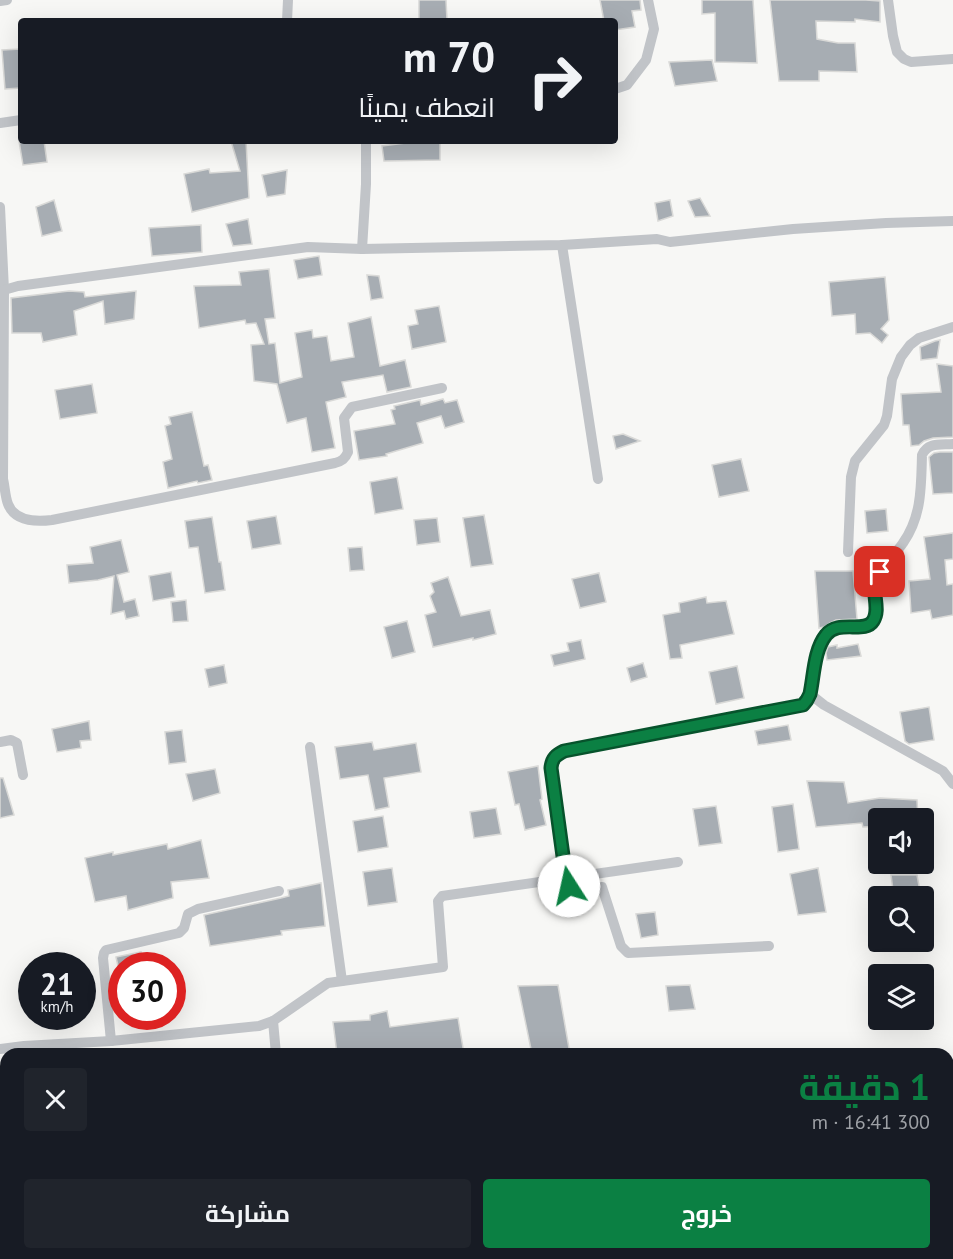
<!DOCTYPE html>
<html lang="ar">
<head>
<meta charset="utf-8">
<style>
  :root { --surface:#171b24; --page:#20242c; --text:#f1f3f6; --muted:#9ea1a6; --accent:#0b8043 }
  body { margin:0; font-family:"PT Sans",Cairo,sans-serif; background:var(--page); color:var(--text); direction:rtl; height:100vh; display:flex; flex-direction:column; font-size:22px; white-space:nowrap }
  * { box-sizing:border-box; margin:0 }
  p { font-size:20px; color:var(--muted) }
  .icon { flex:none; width:33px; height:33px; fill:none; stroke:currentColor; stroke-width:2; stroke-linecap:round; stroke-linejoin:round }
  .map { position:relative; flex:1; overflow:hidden; direction:ltr }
  .panel { position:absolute; left:0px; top:1048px; width:954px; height:212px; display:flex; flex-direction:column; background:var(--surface); border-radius:18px 18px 0 0; box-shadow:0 6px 24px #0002; direction:rtl }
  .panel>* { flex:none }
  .hud { position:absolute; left:18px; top:18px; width:600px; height:126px; border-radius:6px; box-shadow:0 6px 24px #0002; direction:rtl; background:#171b24; color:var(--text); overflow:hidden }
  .buttons { position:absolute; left:868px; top:808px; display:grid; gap:12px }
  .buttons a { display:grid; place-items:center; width:66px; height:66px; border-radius:6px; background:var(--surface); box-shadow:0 6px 24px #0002; font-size:30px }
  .speed { position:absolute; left:18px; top:952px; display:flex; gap:12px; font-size:30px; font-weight:700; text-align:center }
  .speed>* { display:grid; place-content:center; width:78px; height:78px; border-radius:50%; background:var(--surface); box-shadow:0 6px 24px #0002; line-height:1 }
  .speed small { font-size:15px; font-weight:400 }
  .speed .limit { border:9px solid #d22; background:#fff; color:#111 }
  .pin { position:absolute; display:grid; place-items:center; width:51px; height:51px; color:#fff; margin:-26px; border-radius:12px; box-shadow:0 3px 9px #0006 }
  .me { position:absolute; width:66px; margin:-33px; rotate:350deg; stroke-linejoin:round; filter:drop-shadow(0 0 4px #0008) }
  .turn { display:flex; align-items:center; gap:21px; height:126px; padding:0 24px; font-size:27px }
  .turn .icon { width:78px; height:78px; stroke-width:2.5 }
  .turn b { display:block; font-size:42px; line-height:51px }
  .round { display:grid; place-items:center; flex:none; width:63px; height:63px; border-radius:6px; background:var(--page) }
  .overview { display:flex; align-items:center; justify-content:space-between; height:102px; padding:0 24px }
  h1 { font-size:36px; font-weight:700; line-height:45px; color:var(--accent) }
  .cta { display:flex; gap:12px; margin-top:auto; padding:12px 24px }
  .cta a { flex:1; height:69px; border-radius:6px; background:var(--accent); color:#fff; font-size:24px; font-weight:700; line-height:69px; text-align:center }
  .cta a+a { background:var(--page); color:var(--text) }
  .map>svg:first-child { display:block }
  .building { fill:#a7adb3; stroke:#d9d9d7; stroke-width:1.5 }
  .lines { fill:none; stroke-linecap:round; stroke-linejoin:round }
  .minor { stroke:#c1c4c8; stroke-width:10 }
  .route-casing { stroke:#07532c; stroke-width:15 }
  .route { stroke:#0b8043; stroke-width:10 }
</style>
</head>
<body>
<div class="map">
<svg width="953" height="1259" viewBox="0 0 953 1259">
  <rect width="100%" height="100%" fill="#f7f7f5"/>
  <g class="building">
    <polygon points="419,0 446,0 447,21 419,21"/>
    <polygon points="600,0 640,0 641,10 632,11 635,27 615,30 615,21 604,21"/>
    <polygon points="702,0 753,0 757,63 715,62 715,13 702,14"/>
    <polygon points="770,0 866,0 880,1 880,22 855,19 855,22 816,21 817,39 838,43 855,43 857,72 819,71 819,81 779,81"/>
    <polygon points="21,49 21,88 5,89 2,50"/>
    <polygon points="712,60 717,81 675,86 669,62"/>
    <polygon points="19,141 44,141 47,162 23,165"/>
    <polygon points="231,141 246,141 249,198 192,212 184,174 209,169 210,173 240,171"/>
    <polygon points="405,141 440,141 440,160 384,161 382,146 405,143"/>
    <polygon points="287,170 285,194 267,197 262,175"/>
    <polygon points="700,198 710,216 695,217 688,201"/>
    <polygon points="54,200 62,231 42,236 36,207"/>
    <polygon points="670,200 673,216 658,221 655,203"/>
    <polygon points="248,219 252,244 233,246 226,224"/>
    <polygon points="201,225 202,252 152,256 149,228"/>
    <polygon points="319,256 322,275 298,279 294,260"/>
    <polygon points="269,269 275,318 265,319 269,344 275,343 280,383 302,377 295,333 312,330 313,338 327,336 331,361 354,357 348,323 371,317 380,366 405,360 411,387 387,392 383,375 342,382 346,397 326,402 335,448 312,452 306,418 287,423 277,384 254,381 251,345 264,344 256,323 246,324 245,320 199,328 194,286 241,285 239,272"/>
    <polygon points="367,275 379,276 383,298 371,300"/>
    <polygon points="885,277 889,320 881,329 888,335 882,343 870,333 856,334 855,314 832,316 829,282"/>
    <polygon points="69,291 84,292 85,297 136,291 134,319 105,324 103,301 74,311 77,335 43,342 41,333 12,333 11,298"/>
    <polygon points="439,306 446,342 412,349 408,326 418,324 415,310"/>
    <polygon points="940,340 937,358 921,360 920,347 935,341"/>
    <polygon points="937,364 953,366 953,437 933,438 924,441 919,445 911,446 909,425 903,425 901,394 941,392"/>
    <polygon points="92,384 97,413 60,419 55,390"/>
    <polygon points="443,399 445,403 457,400 464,422 445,428 441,416 417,423 423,443 386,454 387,456 359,460 354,431 395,424 391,410 395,409 394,406 420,400 421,405"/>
    <polygon points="192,412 204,466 208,465 212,480 198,483 197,481 168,488 163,462 172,459 165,426 171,424 169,417"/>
    <polygon points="623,434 640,441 616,449 613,436"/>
    <polygon points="940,452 953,452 953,493 933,494 929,457 934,453"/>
    <polygon points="741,459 749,491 719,497 712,465"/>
    <polygon points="397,477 403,509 375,514 370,482"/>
    <polygon points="886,509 888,531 867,533 865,511"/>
    <polygon points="484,515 493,564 471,567 463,518"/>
    <polygon points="276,516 281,544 252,549 247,521"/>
    <polygon points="212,517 219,562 221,562 225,590 205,593 198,547 189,548 185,521"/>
    <polygon points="437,518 440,542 417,545 414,520"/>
    <polygon points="953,533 953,559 945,560 947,585 953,584 953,615 932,619 930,610 911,613 909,581 930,579 924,537"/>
    <polygon points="121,540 129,572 117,575 124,602 135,599 139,616 126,619 124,611 111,614 114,576 98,580 69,583 67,565 93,563 90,547"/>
    <polygon points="362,547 364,570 350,571 348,548"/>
    <polygon points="815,571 853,571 857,619 836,620 830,623 824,627 819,628"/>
    <polygon points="171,572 175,597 153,601 149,576"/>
    <polygon points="599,573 606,602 580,608 572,579"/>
    <polygon points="448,577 461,616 490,610 496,634 473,640 473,638 433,647 425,615 436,612 430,596 434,592 431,583"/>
    <polygon points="706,597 707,603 726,601 734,634 680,645 682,658 670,659 663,615 680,612 679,603"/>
    <polygon points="186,600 188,621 173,622 171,602"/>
    <polygon points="407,621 415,652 392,658 384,627"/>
    <polygon points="581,640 585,659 554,666 551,655 569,651 567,643"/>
    <polygon points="858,644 861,656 827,660 826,653 828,647 837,645 837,648"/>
    <polygon points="643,663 647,677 631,682 627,668"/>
    <polygon points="224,665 227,683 209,687 205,669"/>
    <polygon points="737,666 744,698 716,704 709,672"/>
    <polygon points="929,707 934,740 909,744 905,741 900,712"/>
    <polygon points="89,721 91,740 80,741 81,748 57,752 52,729"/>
    <polygon points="788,725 791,740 758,745 755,731"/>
    <polygon points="182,730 186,762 169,764 165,732"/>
    <polygon points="372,742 374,750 416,743 421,772 384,778 389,807 375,810 368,775 340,779 335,747"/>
    <polygon points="538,766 542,799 540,800 546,825 525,830 519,804 515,805 508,772"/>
    <polygon points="215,769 220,793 193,801 186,774"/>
    <polygon points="0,778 3,778 14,815 0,818"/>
    <polygon points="807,781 844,782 848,803 880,798 917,800 918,819 879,819 879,826 863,827 862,823 816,827"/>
    <polygon points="793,804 799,849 778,852 772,807"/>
    <polygon points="716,806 722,843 699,846 693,809"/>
    <polygon points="496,808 501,834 474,838 470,812"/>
    <polygon points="383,816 388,847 358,852 353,821"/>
    <polygon points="201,840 209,878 171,882 173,898 128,910 126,896 95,902 85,858 113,852 113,855 167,844 168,849"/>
    <polygon points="392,868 397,902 368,906 363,872"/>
    <polygon points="818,868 826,912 798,915 790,874"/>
    <polygon points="891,875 917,875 921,897 894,897"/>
    <polygon points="321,883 325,926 281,931 282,935 210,946 204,915 281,898 289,896 288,890"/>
    <polygon points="655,912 658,935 641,938 636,914"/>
    <polygon points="141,952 143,966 118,966 116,957"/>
    <polygon points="558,985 570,1054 532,1054 518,986"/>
    <polygon points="690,985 695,1009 669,1011 666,986"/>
    <polygon points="387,1011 390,1027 458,1018 464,1054 337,1054 333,1022 370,1020 370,1015"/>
  </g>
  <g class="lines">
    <g class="minor">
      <polyline points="888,0 893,36 897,52 904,59 911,62 953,59"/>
      <polyline points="0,1 7,0"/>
      <polyline points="287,21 288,0"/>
      <polyline points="615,89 627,85 646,60 654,29 648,0"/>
      <polyline points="0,123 21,120"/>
      <polyline points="0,207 4,290"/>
      <polyline points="562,245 598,479"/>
      <polyline points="362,249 366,184 366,141"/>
      <path d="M 3,479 C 5,487 5,496 8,504 C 15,522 36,522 52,520 L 335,463 C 342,461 345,459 348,452 L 344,418 L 352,407 L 442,388"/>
      <polyline points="0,480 3,479 4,290 18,286 308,247 362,249 562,245 657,239 670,242 793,229 886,223 953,221"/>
      <polyline points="848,552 851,477 855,461 884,425 887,416 892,379 901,357 910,345 919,338 953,327"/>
      <polyline points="810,694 824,705 943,771 953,784"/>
      <polyline points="0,742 11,740 17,743 23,775"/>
      <polyline points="310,747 342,981"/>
      <path d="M 769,946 L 628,953 L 621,946 L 602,887 L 575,890 L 569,886 L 551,768 C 552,758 556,755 564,751 L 803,705 L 807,700 L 810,694 C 814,678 816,638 832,630 C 836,627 844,627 849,626 C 857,625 865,629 871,624 C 883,613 870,593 876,580 C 881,565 895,555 903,543 C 922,516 921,487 922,455 C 928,442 940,445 953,444"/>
      <polyline points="273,1021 276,1054"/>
      <polyline points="111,1041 103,958 104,953 106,950 179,933 184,928 188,914 198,909 279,891"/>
      <polyline points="0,1049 24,1046 111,1041 259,1026 273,1021 328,983 443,967 438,901 442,896 678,862"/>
      <polyline points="576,1259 576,1254"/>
    </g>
  </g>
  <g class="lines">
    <defs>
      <path id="route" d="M 569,886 L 566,878 L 551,768 C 552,758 556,755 564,751 L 803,705 L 807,700 L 810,694 C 814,675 814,650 826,635 C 838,619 865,634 873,621 C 881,609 871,593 876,580 C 877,577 879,574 880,572"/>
    </defs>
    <use href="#route" class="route-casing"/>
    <use href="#route" class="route"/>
  </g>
</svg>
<div class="buttons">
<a><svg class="icon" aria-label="sound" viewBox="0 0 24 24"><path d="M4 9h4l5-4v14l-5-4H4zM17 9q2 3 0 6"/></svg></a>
<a><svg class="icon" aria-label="search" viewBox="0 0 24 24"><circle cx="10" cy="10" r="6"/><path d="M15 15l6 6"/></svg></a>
<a><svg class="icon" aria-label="layers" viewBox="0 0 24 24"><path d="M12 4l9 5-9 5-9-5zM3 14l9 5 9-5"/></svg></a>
</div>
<div class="speed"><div>21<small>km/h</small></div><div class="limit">30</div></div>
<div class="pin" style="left:880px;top:572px;background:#d93025"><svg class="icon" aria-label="arrive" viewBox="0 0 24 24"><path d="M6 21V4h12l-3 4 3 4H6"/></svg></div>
<svg class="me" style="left:569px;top:886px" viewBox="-20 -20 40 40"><circle r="19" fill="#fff"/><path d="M0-13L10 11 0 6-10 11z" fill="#0b8043"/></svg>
<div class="hud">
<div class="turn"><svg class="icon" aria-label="right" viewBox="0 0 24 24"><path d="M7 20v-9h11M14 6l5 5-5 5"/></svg><div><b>70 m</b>انعطف يمينًا</div></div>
</div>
<section class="panel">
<div class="overview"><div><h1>1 دقيقة</h1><p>300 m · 16:41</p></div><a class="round"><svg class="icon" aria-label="close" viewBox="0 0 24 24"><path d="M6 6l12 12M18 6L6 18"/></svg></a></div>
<div class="cta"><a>خروج</a><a>مشاركة</a></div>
</section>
</div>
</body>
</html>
